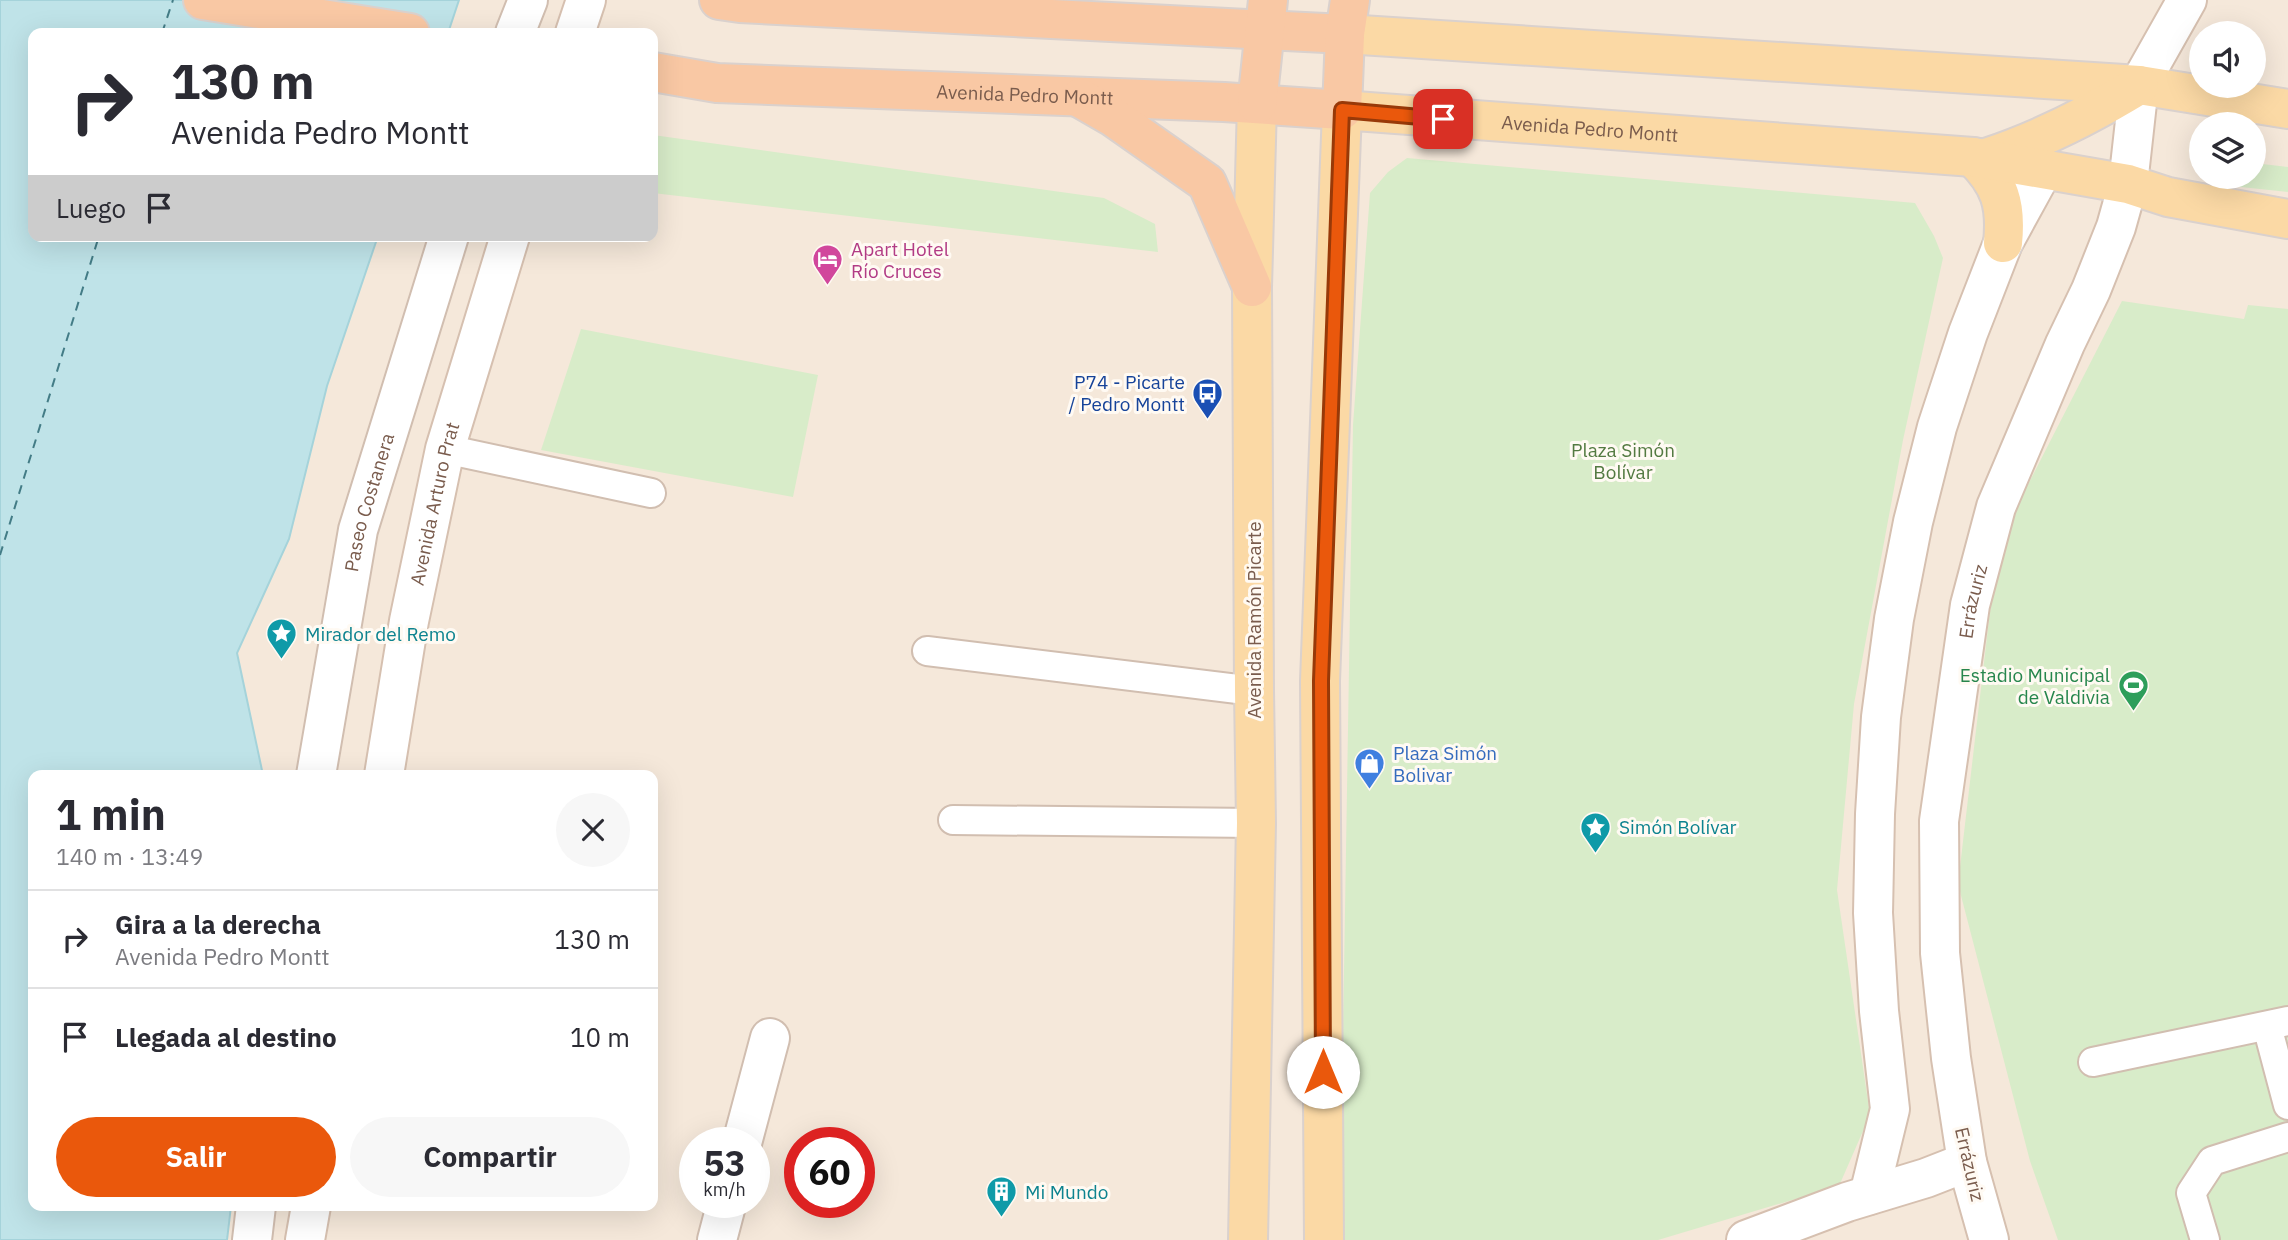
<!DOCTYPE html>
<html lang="es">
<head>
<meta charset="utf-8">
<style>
  :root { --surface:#fff; --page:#f7f7f7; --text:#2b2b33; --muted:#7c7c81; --line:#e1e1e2; --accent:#ea580c }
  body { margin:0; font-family:"IBM Plex Sans",sans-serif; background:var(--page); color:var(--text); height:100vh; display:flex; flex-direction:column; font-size:26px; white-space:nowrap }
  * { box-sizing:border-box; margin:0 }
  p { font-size:23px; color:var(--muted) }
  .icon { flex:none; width:38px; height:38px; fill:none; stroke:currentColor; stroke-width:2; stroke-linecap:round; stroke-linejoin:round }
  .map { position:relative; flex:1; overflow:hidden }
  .side { position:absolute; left:28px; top:770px; width:630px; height:441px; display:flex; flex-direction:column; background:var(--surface); border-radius:14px; box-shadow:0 7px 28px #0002 }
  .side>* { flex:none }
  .hud { position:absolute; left:28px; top:28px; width:630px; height:214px; border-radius:14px; box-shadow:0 7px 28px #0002; background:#fff; color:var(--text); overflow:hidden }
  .tools { position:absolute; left:2189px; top:21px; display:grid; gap:14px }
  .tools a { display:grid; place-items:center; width:77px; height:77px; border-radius:50%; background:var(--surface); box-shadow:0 7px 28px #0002; font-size:35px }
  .speed { position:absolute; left:679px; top:1127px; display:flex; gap:14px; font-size:35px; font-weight:700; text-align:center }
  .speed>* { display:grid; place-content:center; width:91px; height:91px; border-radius:50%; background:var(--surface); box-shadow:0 7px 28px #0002; line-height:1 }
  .speed small { font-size:18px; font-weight:400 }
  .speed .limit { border:10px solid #d22; background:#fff; color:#111 }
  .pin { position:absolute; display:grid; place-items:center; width:60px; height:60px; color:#fff; margin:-30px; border-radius:14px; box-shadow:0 4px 10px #0006 }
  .me { position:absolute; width:77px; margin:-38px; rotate:0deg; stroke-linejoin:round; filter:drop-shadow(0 0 5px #0008) }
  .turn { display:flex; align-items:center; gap:24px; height:147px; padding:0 28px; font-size:32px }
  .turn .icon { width:91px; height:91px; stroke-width:2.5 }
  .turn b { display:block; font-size:49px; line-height:60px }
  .then { display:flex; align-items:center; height:66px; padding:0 28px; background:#0003; gap:14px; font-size:26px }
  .round { display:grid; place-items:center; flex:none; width:74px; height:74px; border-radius:37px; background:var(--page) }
  .overview { display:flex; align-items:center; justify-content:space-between; height:119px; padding:0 28px }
  h1 { font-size:42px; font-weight:700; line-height:52px }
  .cta { display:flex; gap:14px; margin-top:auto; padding:14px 28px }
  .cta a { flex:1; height:80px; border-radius:42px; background:var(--accent); color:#fff; font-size:28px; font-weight:700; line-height:80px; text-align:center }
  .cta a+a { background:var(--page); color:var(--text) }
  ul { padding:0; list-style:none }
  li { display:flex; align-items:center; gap:21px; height:98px; padding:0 28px; border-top:2px solid var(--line) }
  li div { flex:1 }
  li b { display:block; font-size:26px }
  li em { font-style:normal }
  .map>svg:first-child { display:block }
  .residential { fill:#f5e8da; fill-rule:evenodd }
  .green { fill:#d8ecc9 }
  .water { fill:#bfe3e8; stroke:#a5d3da; stroke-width:2 }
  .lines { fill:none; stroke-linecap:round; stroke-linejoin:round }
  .ferry { stroke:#437c86; stroke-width:2; stroke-dasharray:9 7; stroke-linecap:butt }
  .service-casing { stroke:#d1beb0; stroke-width:32 }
  .pedestrian-casing { stroke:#d1beb0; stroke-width:42 }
  .minor-casing { stroke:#d1beb0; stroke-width:42 }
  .secondary-casing { stroke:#d6c0b0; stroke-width:42 }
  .primary-casing { stroke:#dad1cd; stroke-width:42 }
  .trunk-casing { stroke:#dad1cd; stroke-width:42 }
  .service { stroke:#fff; stroke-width:28 }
  .pedestrian { stroke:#fff; stroke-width:38 }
  .minor { stroke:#fff; stroke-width:38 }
  .secondary { stroke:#fff; stroke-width:38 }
  .primary { stroke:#fbd9a5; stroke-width:38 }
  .trunk { stroke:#f9c8a4; stroke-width:38 }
  .route-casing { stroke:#983908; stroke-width:18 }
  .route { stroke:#ea580c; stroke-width:12 }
  .labels { text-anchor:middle; stroke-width:6; stroke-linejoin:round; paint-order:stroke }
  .street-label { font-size:19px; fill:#7a5c4d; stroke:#fffaf3 }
  .hotel-label { font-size:19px; fill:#b23c85; stroke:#fffaf3; text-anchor:start }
  .transit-label { font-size:19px; fill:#164399; stroke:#fffaf3; text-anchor:end }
  .park-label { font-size:19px; fill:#537a41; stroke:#fffaf3 }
  .culture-label { font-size:19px; fill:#0d838f; stroke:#fffaf3; text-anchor:start }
  .leisure-label { font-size:19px; fill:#27864d; stroke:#fffaf3; text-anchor:end }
  .shop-label { font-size:19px; fill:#366cbe; stroke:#fffaf3; text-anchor:start }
</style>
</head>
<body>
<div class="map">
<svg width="2288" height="1240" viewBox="0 0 2288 1240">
  <rect width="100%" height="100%" fill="#fdf6ec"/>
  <path class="residential" d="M 459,0 L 2288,0 L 2288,1240 L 227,1240 L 231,1206 L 653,1206 L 653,775 L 263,775 L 237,653 L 289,539 L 327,386 L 378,236 L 653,236 L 653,33 L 448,33 ZM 2202,33 L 2254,33 L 2254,86 L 2202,86 ZM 2202,124 L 2254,124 L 2254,177 L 2202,177 ZM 695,1143 L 754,1143 L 754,1202 L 695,1202 ZM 800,1143 L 859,1143 L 859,1202 L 800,1202 Z"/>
  <g class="green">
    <polygon points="653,135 1104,198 1155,224 1158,252 653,193"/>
    <polygon points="1407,158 1915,203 1934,236 1943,258 1903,440 1854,704 1837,890 1870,1115 1839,1186 1658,1240 1342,1240 1340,1216 1353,425 1370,193 1388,172"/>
    <polygon points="2254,163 2288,167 2288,192 2222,185 2223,177 2254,177"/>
    <polygon points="2122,301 2244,319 2248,305 2288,309 2288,1240 2058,1240 2030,1161 1958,884 1998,543"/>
    <polygon points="581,329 818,375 793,497 541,450"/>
  </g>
  <polygon class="water" points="0,0 459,0 448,33 33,33 33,236 378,236 327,386 289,539 237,653 263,775 33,775 33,1206 231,1206 227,1240 0,1240"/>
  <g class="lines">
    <g class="ferry">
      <polyline points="162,33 173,0"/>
      <polyline points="0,555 99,236"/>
    </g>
    <defs>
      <g id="service">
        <polyline points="445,449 651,493"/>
        <polyline points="927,651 1254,691"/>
        <polyline points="953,820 1256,823"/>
        <polyline points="2267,1026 2288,1105"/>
        <polyline points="2093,1062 2288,1021"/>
        <polyline points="2205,1240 2191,1193 2212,1161 2288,1137"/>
      </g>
      <g id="pedestrian">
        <polyline points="515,33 528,0"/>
        <path id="s1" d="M 316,775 L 358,530 L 449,236"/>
        <polyline points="252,1240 256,1206"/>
      </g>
      <g id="minor">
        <polyline points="742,1143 770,1038"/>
        <polyline points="717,1240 727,1202"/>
      </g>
      <g id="secondary">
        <polyline points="575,33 586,0"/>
        <path id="s2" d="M 384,775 L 409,621 L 445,449 L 510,236"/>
        <polyline points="1869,1195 1890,1109 1879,1011 1873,913 1875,814 1881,717 1894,619 1913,522 1937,427 1968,333 2003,243 2043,170"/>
        <polyline points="305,1240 311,1206"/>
        <polyline points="1746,1240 1847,1202 1926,1178 1967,1162"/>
        <path id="s3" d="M 1989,1240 L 1967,1162 L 1951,1058 L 1940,953 L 1939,821 L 1970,605 L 1996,507 L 2065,344 L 2091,290 L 2116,227 L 2128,184 L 2139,85 L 2187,0"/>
      </g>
      <g id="primary">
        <polyline points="1345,34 2139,85 2288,109"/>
        <path d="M 1973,157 C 2000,184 2007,204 2003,243"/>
        <path d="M 1986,158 C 2041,140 2090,115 2139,85"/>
        <polyline points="1248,1240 1256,823 1254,691 1252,287 1257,104"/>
        <path id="s4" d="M 1324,1240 L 1320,681 L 1342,110 L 1973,157 L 2128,184 L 2168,197 L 2288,219"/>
      </g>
      <g id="trunk">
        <polyline points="203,0 410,33"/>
        <polyline points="719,0 740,3 1345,34"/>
        <path id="s5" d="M 653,72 L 717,83 L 1224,102 L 1342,110 L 1345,34 L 1350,0"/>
        <polyline points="1080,98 1113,117 1207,183 1252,287"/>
        <polyline points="1257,104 1268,0"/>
      </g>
    </defs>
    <use href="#service" class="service-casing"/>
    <use href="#pedestrian" class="pedestrian-casing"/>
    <use href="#minor" class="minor-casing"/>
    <use href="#secondary" class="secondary-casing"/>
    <use href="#primary" class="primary-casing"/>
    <use href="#trunk" class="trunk-casing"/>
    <use href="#service" class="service"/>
    <use href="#pedestrian" class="pedestrian"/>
    <use href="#minor" class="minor"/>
    <use href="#secondary" class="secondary"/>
    <use href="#primary" class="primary"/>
    <use href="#trunk" class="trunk"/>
  </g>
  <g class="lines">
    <defs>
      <polyline id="route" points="1323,1072 1321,681 1342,110 1443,119"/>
    </defs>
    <use href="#route" class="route-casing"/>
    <use href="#route" class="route"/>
  </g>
  <defs>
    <symbol id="hotel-pin" viewBox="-11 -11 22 30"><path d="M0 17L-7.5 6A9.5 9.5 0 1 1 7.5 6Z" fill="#d1479c" stroke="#fffaf3"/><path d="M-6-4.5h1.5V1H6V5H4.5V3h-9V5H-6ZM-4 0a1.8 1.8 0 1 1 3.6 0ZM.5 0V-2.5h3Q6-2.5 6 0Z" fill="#fff"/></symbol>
    <symbol id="bus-pin" viewBox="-11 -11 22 30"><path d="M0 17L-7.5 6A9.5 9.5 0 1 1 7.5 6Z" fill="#1a4fb4" stroke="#fffaf3"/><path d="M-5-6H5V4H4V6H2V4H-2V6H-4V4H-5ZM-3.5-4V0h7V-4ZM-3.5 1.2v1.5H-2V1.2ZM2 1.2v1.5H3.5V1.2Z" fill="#fff"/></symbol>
    <symbol id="sight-pin" viewBox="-11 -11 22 30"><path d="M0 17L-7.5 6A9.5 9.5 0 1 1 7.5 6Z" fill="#0f9aa8" stroke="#fffaf3"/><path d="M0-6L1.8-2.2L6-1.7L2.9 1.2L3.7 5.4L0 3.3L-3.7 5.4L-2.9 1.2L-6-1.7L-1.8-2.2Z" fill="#fff"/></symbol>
    <symbol id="stadium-pin" viewBox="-11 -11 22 30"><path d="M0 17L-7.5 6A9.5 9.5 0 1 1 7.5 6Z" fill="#2e9e5b" stroke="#fffaf3"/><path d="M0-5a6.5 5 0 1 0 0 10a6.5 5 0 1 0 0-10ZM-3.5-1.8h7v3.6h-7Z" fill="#fff"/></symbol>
    <symbol id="shop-pin" viewBox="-11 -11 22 30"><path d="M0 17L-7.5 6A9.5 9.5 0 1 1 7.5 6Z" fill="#3f7fe0" stroke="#fffaf3"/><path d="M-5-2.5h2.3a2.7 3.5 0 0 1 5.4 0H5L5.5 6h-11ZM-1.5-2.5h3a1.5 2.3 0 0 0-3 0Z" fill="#fff"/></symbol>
    <symbol id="building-pin" viewBox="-11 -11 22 30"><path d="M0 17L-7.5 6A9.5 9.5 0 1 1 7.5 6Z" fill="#0f9aa8" stroke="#fffaf3"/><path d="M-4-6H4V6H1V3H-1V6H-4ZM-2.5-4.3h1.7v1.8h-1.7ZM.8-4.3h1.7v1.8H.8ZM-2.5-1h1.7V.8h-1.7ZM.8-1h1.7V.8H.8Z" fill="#fff"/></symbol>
  </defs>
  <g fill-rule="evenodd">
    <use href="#hotel-pin" x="810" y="242" width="35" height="47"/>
    <use href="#bus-pin" x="1190" y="376" width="35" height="47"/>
    <use href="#sight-pin" x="264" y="616" width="35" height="47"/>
    <use href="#stadium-pin" x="2116" y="668" width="35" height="47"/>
    <use href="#shop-pin" x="1352" y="746" width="35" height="47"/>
    <use href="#sight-pin" x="1578" y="810" width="35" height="47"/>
    <use href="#building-pin" x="984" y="1174" width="35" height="47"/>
  </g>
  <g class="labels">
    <g class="street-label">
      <text dy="7" stroke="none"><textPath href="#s5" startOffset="373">Avenida Pedro Montt</textPath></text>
      <text dy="7" stroke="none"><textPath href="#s4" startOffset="1379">Avenida Pedro Montt</textPath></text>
      <text dy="7" stroke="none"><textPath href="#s1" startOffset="278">Paseo Costanera</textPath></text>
      <text dy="7" stroke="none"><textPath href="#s2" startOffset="276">Avenida Arturo Prat</textPath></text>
      <text dy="7" stroke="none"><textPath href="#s3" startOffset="646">Errázuriz</textPath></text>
      <text transform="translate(1254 620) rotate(-90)" y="7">Avenida Ramón Picarte</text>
      <text transform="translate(1970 1164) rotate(77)" y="7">Errázuriz</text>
    </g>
    <g class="hotel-label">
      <text x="851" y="256">Apart Hotel<tspan x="851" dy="22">Río Cruces</tspan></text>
    </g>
    <g class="transit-label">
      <text x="1185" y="389">P74 - Picarte<tspan x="1185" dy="22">/ Pedro Montt</tspan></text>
    </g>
    <g class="park-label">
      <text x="1623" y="457">Plaza Simón<tspan x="1623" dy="22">Bolívar</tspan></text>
    </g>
    <g class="culture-label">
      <text x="305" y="641">Mirador del Remo</text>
      <text x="1619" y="834">Simón Bolívar</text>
      <text x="1025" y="1199">Mi Mundo</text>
    </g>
    <g class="leisure-label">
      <text x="2110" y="682">Estadio Municipal<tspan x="2110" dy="22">de Valdivia</tspan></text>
    </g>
    <g class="shop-label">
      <text x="1393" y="760">Plaza Simón<tspan x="1393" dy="22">Bolivar</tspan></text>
    </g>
  </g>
</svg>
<div class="tools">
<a><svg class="icon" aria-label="sound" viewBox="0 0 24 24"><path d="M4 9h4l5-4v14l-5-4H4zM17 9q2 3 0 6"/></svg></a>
<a><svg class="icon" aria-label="layers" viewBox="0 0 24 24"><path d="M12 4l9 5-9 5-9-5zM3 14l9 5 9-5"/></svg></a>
</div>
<div class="speed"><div>53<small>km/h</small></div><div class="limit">60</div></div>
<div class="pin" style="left:1443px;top:119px;background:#d93025"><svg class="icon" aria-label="arrive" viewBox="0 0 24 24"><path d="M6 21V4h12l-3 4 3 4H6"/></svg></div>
<svg class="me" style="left:1323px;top:1072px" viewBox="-20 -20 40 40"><circle r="19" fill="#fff"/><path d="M0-13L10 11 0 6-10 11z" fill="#ea580c"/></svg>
<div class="hud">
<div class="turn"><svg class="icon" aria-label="right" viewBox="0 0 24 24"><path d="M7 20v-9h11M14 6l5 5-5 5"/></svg><div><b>130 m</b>Avenida Pedro Montt</div></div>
<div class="then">Luego<svg class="icon" aria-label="arrive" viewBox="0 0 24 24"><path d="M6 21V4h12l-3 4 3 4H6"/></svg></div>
</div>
<section class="side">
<div class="overview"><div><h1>1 min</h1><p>140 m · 13:49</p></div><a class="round"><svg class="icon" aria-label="close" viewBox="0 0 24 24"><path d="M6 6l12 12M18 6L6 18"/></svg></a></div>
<ul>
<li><svg class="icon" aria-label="right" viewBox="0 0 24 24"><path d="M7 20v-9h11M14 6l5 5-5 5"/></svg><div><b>Gira a la derecha</b><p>Avenida Pedro Montt</p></div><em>130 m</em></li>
<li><svg class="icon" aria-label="arrive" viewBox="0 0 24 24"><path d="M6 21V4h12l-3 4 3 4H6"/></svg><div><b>Llegada al destino</b></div><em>10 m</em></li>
</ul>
<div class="cta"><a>Salir</a><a>Compartir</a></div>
</section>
</div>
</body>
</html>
